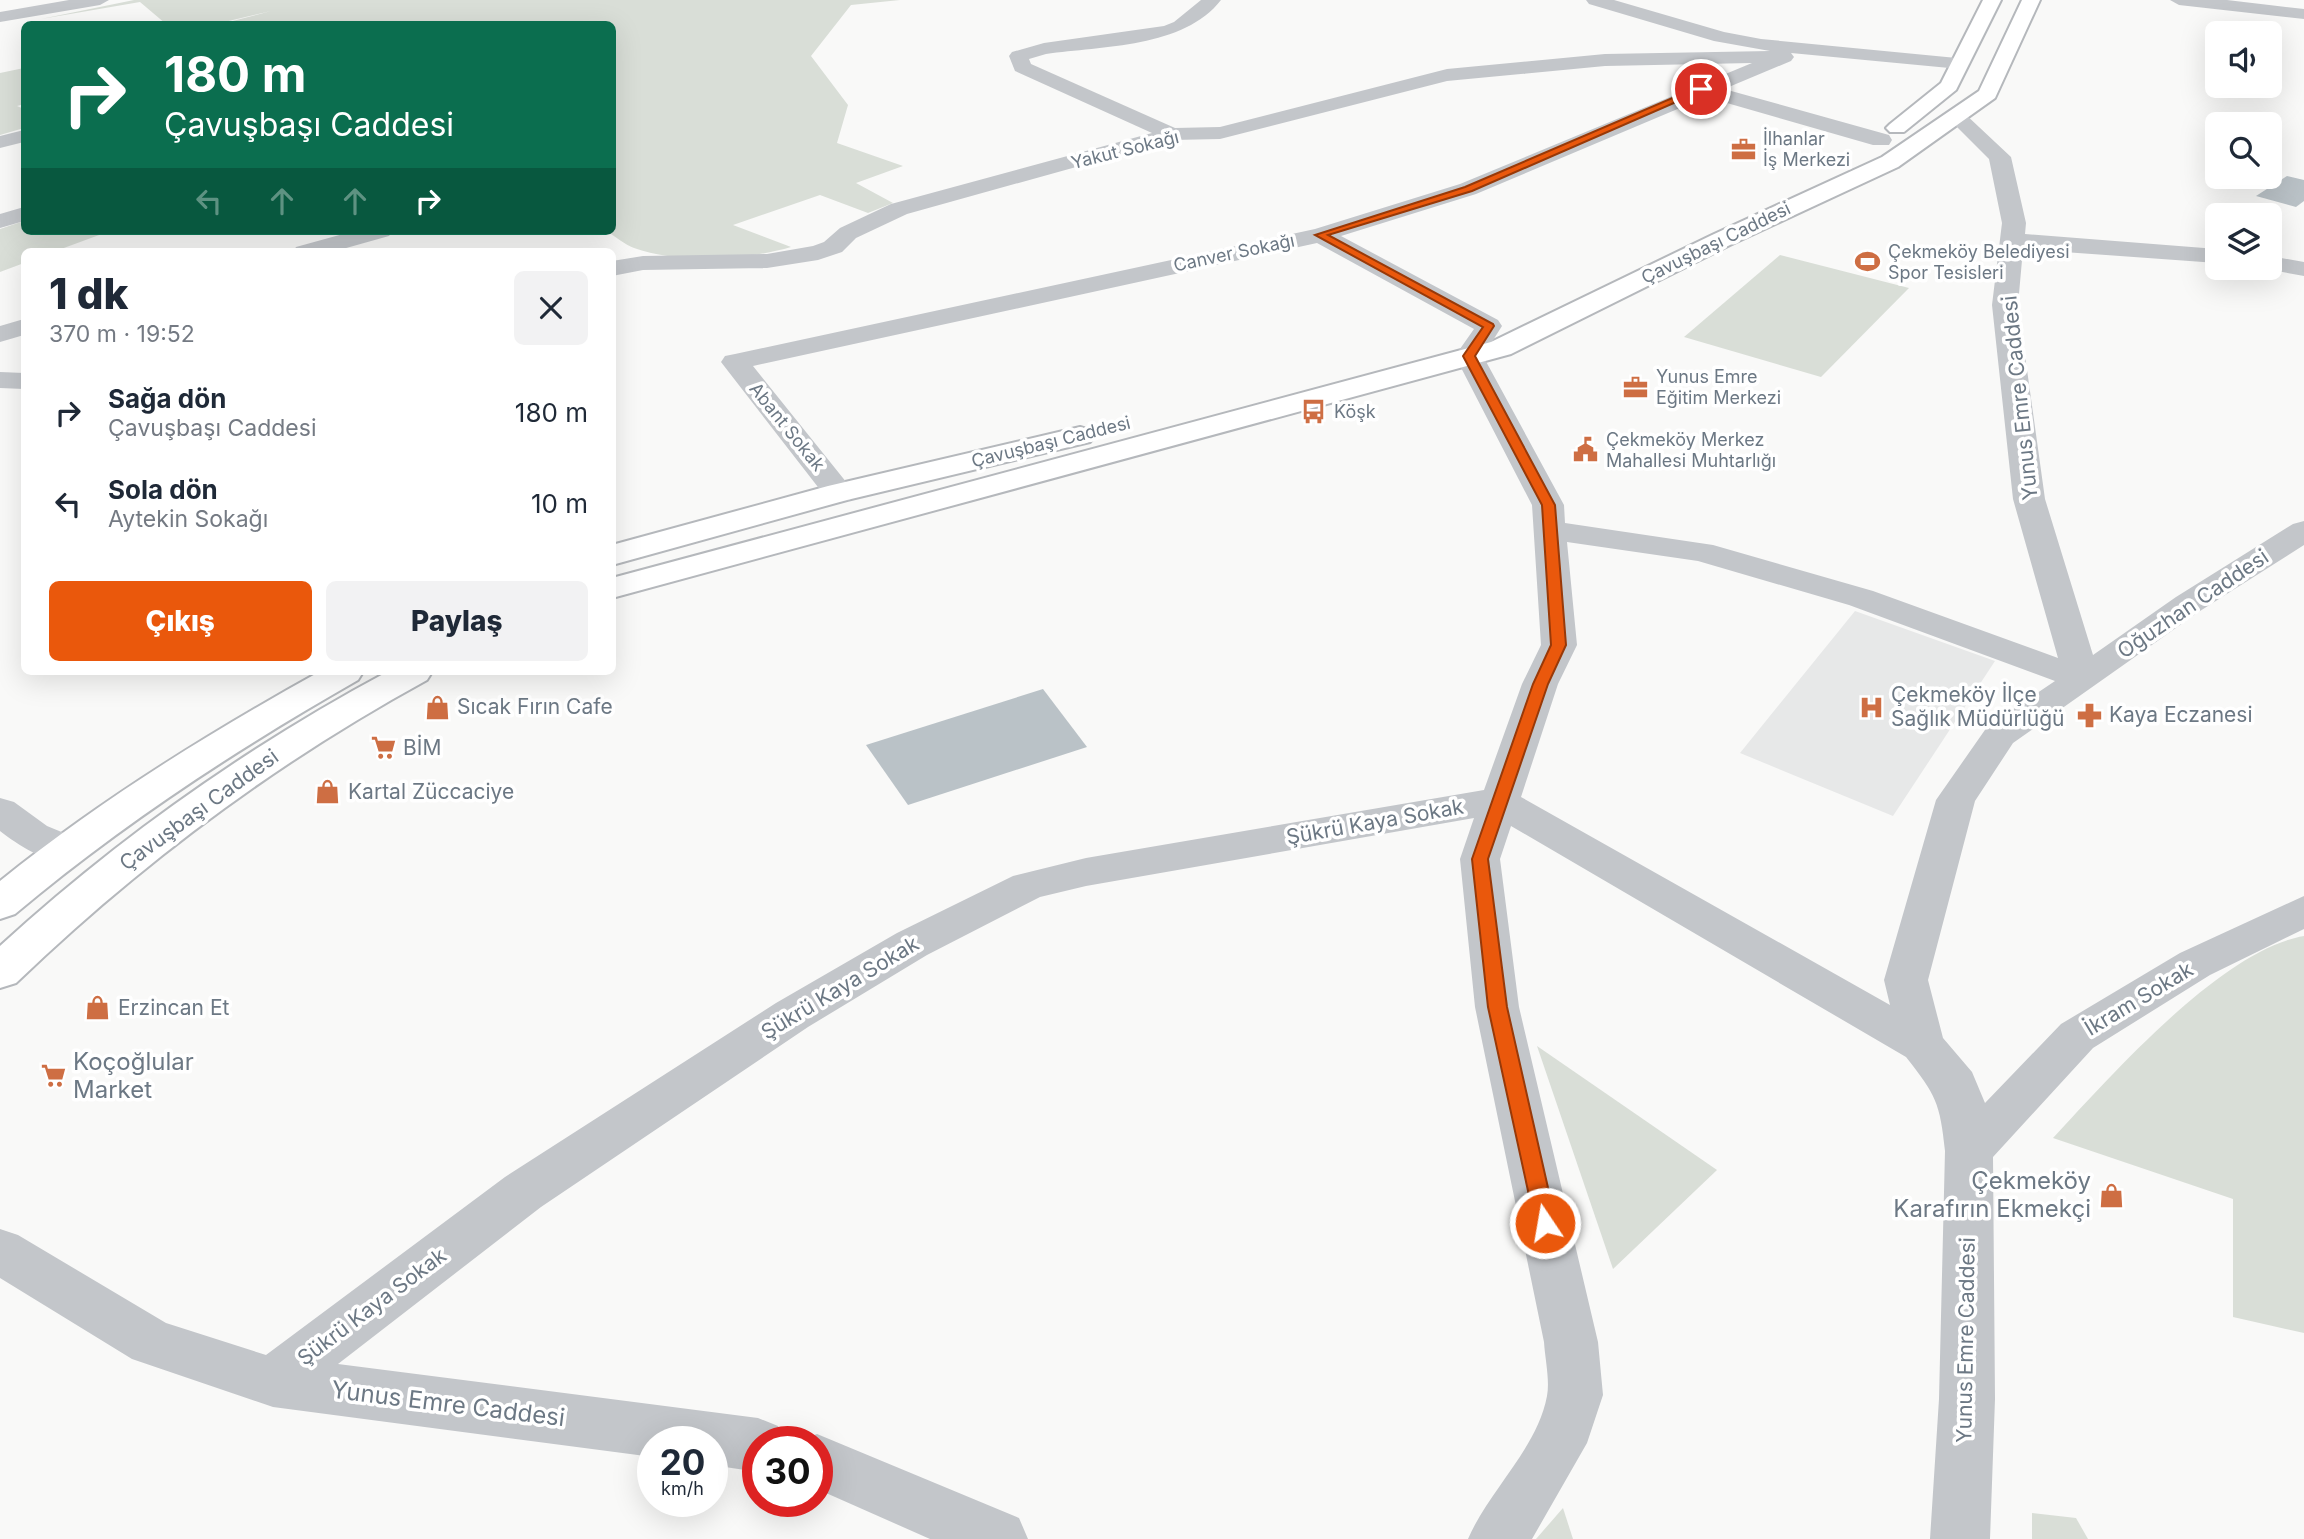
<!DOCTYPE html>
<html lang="tr">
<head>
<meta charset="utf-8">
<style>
  :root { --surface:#fff; --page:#f2f2f3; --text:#1f2937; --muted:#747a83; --accent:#ea580c }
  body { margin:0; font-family:Inter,sans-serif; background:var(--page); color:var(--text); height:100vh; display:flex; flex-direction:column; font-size:26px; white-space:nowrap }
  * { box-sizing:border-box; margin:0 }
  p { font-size:23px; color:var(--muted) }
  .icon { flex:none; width:38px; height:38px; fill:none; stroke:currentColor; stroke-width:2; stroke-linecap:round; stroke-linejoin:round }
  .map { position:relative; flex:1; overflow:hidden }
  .panel { position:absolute; left:21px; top:248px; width:595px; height:427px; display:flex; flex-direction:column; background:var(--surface); border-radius:10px; box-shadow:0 7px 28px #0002 }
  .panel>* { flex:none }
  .banner { position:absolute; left:21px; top:21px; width:595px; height:214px; border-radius:10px; box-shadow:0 7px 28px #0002; background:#0b6e4f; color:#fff; overflow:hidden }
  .controls { position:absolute; left:2205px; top:21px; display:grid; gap:14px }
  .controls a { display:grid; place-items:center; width:77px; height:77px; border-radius:10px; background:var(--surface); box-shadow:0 7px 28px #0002; font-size:35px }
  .speed { position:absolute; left:637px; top:1426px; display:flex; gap:14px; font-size:35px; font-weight:700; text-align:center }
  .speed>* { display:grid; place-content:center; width:91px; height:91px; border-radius:50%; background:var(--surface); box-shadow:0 7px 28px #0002; line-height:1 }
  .speed small { font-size:18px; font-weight:400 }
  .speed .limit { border:10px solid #d22; background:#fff; color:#111 }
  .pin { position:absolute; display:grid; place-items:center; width:60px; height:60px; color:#fff; margin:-30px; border:4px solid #fff; border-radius:50%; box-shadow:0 2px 7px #0007 }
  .me { position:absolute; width:77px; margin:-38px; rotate:348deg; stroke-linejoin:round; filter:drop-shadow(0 0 5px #0008) }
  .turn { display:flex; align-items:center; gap:24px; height:147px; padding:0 28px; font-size:32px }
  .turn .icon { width:91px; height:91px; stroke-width:2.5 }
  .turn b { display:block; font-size:49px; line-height:60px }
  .lanes { display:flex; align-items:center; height:66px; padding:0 28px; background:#0003; justify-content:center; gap:35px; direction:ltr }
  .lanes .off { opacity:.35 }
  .round { display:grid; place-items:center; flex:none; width:74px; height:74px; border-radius:10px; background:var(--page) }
  .summary { display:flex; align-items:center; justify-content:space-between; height:119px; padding:0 28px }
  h1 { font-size:42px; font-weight:800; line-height:52px }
  .button { display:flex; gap:14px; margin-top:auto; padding:14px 28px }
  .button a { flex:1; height:80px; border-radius:10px; background:var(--accent); color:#fff; font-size:28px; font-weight:800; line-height:80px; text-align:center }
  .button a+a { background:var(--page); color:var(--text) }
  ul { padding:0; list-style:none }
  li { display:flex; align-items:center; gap:21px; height:91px; padding:0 28px }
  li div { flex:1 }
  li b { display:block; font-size:26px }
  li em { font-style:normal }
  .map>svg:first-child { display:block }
  .built { fill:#e7e8e8 }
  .green { fill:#d9ded7 }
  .water { fill:#bac2c7 }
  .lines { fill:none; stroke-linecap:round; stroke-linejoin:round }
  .major-casing { stroke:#b5b8bc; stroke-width:4 }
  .minor { fill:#c3c6ca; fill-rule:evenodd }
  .major { fill:#fff; fill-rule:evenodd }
  .route { fill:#ea580c; stroke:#983908; stroke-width:2 }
  .labels { text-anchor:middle; stroke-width:7; stroke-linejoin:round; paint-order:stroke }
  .far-poi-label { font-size:18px; fill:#6c7884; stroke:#fff; text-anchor:start }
  .far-street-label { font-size:18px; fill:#6c7884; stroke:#fff }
  .street-label { font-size:21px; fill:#6c7884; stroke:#fff }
  .poi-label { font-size:21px; fill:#6c7884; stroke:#fff; text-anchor:start }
  .near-poi-label { font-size:24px; fill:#6c7884; stroke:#fff; text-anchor:start }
  .near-street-label { font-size:24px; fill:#6c7884; stroke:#fff }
</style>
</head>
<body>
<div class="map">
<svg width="2304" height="1539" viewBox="0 0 2304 1539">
  <rect width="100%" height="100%" fill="#f9f9f8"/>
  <polygon class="built" points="1855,611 1995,661 1893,816 1740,753"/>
  <g class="green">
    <path d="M 134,0 L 900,0 L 851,5 L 811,56 L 848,105 L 837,143 L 903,166 L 856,183 L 893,203 L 868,213 L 820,195 L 733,225 L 791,247 C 747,260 678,264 634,248 C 625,245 615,236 606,231 L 612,231 L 612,24 L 221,24 L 271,11 L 216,24 L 166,24 L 140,2 L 41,19 Z"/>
    <polygon points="24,68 24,104 17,106 24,109 24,128 0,135 0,73"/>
    <polygon points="24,221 24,231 110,231 53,252 24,252 24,263 0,272 0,229"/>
    <polygon points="1780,255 1909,288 1821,377 1684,337"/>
    <path d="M 2304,936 L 2304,1333 L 2233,1317 L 2233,1199 L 2053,1138 C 2110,1077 2221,950 2304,936 Z"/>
    <polygon points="1537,1046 1717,1170 1613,1269"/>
    <polygon points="1563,1508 1573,1539 1536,1539"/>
    <polygon points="2032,1513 2076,1518 2088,1539 2032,1539"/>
  </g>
  <g class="water">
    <polygon points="2287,176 2304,180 2304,201 2296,207 2256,196"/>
    <polygon points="1043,689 1087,747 908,805 866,745"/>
  </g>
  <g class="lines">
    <defs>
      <g id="major">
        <polygon points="1983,0 2001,0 1956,90 1904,132 1890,132 1886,128 1890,124 1941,83"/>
        <polygon points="2022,0 2040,0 1995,98 1898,167 1730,245 1511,354 612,598 612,578 1491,342 1712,235 1882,157 1979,91"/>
        <polygon points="1080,427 1090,430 1095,436 1090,442 847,500 612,565 612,545 828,486"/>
        <path d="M 319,672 L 363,672 L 358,680 C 237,749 122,824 15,914 L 0,919 L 0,881 C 99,801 207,734 319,672 Z"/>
        <path d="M 387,672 L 432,672 L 427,680 C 275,763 140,864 16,983 L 0,988 L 0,946 C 117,839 247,747 387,672 Z"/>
      </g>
    </defs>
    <use href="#major" class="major-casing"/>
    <g class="minor">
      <polygon points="69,0 109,0 100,5 0,22 0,12"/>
      <path d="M 1201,0 L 1221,0 C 1184,48 1102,46 1046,54 L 1029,59 L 1031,64 L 1175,128 L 1220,127 L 1447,69 L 1605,54 L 1770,51 L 1714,41 L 1589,4 L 1586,0 L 1614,0 L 1724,32 L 1761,39 L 1967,59 L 1970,63 L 1960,69 L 1791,53 L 1794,57 L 1791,61 L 1724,89 L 1889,135 L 1892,140 L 1889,145 L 1873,145 L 1706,97 L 1476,194 L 1341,236 L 1498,320 L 1502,326 L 1483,356 L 1564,505 L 1565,523 L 1713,545 L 1873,591 L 2058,658 L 2013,499 L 1992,305 L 2002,223 L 1989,159 L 1946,116 L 1949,112 L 1963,112 L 2011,157 L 2026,223 L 2025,234 L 2217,249 L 2217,263 L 2023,249 L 2018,305 L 2045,499 L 2093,655 L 2176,597 L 2293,524 L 2304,521 L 2304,545 L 2200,611 L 2013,743 L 1975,801 L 1928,980 L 1943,1038 L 1972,1072 L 1985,1103 L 2061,1024 L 2180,953 L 2304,896 L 2304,929 L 2210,975 L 2093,1048 L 1993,1157 L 1995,1399 L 1990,1539 L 1930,1539 L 1939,1399 L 1945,1151 C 1940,1103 1936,1095 1906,1057 L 1511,826 L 1500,859 L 1519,1007 L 1598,1342 L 1603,1395 L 1587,1443 L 1532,1539 L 1468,1539 C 1489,1490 1537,1449 1547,1396 C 1550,1380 1545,1359 1544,1342 L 1475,1007 L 1460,859 L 1474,818 L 1086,886 L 1040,897 L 927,955 L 808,1027 L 541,1207 L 338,1364 L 758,1418 L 778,1426 L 785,1442 L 758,1442 L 758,1472 L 712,1465 L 712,1442 L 653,1442 L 653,1457 L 273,1407 L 132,1359 L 0,1278 L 0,1229 L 18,1235 L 166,1323 L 266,1355 L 505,1177 L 776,1003 L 897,933 L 1013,876 L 1086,858 L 1484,790 L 1522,684 L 1541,645 L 1532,505 L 1455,356 L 1474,329 L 1317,243 L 753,366 L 855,493 L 850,500 L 839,502 L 828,500 L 721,362 L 725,356 L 735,354 L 1315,229 L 1460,184 L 1752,63 L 1605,66 L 1447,81 L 1220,139 L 1173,140 L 907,214 L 856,238 L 842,252 L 818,260 L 767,268 L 643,270 L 612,276 L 612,261 L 643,256 L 767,254 L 813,246 L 824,242 L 840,228 L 891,204 L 1152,133 L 1015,71 L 1009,56 L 1012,52 L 1044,43 L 1164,26 L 1174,22 ZM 1567,542 L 1698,561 L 1849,605 L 2055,681 L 1987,727 L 1936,800 L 1884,980 L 1890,1005 L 1521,797 L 1558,684 L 1577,645 Z"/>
      <polygon points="2170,0 2227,0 2304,9 2304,19 2179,5"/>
      <polygon points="24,130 24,142 0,148 0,136"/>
      <polygon points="24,207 24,221 0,228 0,214"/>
      <polygon points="354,231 393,231 389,236 332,252 293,252 296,247"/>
      <polygon points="2270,256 2304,262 2304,276 2261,268 2270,268"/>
      <polygon points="24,319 24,335 0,342 0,326"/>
      <polygon points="0,372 24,373 24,389 0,388"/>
      <path d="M 0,798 L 14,802 L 47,826 L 81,840 L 87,850 L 81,860 C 53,868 22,848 0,831 Z"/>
      <polygon points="817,1434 1019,1518 1028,1539 930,1539 817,1489 817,1442 797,1442"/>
    </g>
    <use href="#major" class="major"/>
  </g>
  <polygon class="route" points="1698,87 1706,89 1472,191 1328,235 1493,324 1494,326 1475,356 1555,505 1566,645 1548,684 1488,859 1507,1007 1556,1223 1553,1230 1545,1232 1538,1230 1535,1223 1488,1007 1472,859 1533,684 1551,645 1542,505 1463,356 1483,327 1315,235 1465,187"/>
  <defs>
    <symbol id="office-bare" viewBox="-9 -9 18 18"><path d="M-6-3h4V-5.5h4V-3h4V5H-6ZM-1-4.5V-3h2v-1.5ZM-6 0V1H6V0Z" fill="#ce6e43" stroke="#fff" stroke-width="2.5" paint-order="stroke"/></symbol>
    <symbol id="stadium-bare" viewBox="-9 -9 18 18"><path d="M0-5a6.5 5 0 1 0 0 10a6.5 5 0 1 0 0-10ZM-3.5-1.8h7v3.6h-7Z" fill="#ce6e43" stroke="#fff" stroke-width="2.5" paint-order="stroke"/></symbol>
    <symbol id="bus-bare" viewBox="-9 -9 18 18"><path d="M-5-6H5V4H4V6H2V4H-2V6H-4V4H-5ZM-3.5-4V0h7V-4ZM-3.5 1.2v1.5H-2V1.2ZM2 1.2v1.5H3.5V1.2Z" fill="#ce6e43" stroke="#fff" stroke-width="2.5" paint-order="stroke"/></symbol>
    <symbol id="civic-bare" viewBox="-9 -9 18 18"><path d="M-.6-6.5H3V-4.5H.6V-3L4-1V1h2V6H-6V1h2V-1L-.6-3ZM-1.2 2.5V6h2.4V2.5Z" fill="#ce6e43" stroke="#fff" stroke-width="2.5" paint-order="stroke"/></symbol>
    <symbol id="shop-bare" viewBox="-9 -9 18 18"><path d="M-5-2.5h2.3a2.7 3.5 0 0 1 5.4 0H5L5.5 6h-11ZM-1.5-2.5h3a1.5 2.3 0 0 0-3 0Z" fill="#ce6e43" stroke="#fff" stroke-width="2.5" paint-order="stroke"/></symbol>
    <symbol id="hospital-bare" viewBox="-9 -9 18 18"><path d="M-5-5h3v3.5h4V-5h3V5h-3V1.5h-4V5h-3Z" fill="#ce6e43" stroke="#fff" stroke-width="2.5" paint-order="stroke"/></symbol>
    <symbol id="pharmacy-bare" viewBox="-9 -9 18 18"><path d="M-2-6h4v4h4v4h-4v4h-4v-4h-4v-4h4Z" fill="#ce6e43" stroke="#fff" stroke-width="2.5" paint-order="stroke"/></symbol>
    <symbol id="supermarket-bare" viewBox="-9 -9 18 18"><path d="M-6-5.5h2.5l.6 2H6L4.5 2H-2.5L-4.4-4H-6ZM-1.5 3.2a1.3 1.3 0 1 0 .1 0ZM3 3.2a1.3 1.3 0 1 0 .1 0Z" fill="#ce6e43" stroke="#fff" stroke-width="2.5" paint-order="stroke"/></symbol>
  </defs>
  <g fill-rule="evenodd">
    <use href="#office-bare" x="1726" y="132" width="35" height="35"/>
    <use href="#stadium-bare" x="1850" y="244" width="35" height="35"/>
    <use href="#office-bare" x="1618" y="370" width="35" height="35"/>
    <use href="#bus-bare" x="1296" y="394" width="35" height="35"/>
    <use href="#civic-bare" x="1568" y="432" width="35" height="35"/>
    <use href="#shop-bare" x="420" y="690" width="35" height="35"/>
    <use href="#hospital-bare" x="1854" y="690" width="35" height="35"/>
    <use href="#pharmacy-bare" x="2072" y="698" width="35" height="35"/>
    <use href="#supermarket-bare" x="366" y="730" width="35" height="35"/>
    <use href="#shop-bare" x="310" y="774" width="35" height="35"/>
    <use href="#shop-bare" x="80" y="990" width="35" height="35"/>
    <use href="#supermarket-bare" x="36" y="1058" width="35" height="35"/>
    <use href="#shop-bare" x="2094" y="1178" width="35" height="35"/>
  </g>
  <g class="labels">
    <g class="far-poi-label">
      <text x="1763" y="145">İlhanlar<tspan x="1763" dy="21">İş Merkezi</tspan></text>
      <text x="1888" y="258">Çekmeköy Belediyesi<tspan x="1888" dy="21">Spor Tesisleri</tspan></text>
      <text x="1656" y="383">Yunus Emre<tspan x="1656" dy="21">Eğitim Merkezi</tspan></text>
      <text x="1334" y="418">Köşk</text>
      <text x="1606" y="446">Çekmeköy Merkez<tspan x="1606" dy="21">Mahallesi Muhtarlığı</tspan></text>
    </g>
    <g class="far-street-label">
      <text transform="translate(1125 150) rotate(-14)" y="6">Yakut Sokağı</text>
      <text transform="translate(1716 243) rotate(-26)" y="6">Çavuşbaşı Caddesi</text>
      <text transform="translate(1234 253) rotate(-12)" y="6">Canver Sokağı</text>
      <text transform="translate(787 427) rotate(51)" y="6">Abant Sokak</text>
      <text transform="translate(1051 442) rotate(-14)" y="6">Çavuşbaşı Caddesi</text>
    </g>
    <g class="street-label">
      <text transform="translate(2020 398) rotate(-96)" y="7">Yunus Emre Caddesi</text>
      <text transform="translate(2193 604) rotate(-34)" y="7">Oğuzhan Caddesi</text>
      <text transform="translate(199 810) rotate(-36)" y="7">Çavuşbaşı Caddesi</text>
      <text transform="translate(1375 822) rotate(-10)" y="7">Şükrü Kaya Sokak</text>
      <text transform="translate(840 988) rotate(-31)" y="7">Şükrü Kaya Sokak</text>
      <text transform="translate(2139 999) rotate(-31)" y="7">İkram Sokak</text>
      <text transform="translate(372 1307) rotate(-37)" y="7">Şükrü Kaya Sokak</text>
      <text transform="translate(1966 1340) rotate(-89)" y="7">Yunus Emre Caddesi</text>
    </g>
    <g class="poi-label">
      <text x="1891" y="702">Çekmeköy İlçe<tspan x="1891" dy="24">Sağlık Müdürlüğü</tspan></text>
      <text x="457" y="714">Sıcak Fırın Cafe</text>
      <text x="2109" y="722">Kaya Eczanesi</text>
      <text x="403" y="755">BİM</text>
      <text x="348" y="799">Kartal Züccaciye</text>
      <text x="118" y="1015">Erzincan Et</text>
    </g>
    <g class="near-poi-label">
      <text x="73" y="1070">Koçoğlular<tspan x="73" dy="28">Market</tspan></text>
      <text x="2091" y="1189" text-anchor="end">Çekmeköy<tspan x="2091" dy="28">Karafırın Ekmekçi</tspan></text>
    </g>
    <g class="near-street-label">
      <text transform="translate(448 1404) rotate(7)" y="8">Yunus Emre Caddesi</text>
    </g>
  </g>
</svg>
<div class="controls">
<a><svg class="icon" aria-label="sound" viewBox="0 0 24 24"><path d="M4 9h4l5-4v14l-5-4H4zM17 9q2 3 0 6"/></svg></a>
<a><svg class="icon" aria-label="search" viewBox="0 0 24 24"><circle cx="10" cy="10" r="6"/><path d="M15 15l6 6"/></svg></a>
<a><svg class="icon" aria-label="layers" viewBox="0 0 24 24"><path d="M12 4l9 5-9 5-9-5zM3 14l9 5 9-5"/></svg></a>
</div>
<div class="speed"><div>20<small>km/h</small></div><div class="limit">30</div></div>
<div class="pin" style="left:1701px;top:89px;background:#d93025"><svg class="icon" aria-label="arrive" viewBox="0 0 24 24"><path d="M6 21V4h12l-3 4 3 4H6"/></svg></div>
<svg class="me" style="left:1545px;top:1223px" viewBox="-20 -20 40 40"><circle r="17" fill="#ea580c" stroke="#fff" stroke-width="3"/><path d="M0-11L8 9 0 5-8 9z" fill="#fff"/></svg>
<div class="banner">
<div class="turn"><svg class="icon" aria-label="right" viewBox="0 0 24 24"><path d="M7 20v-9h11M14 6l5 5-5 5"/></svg><div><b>180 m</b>Çavuşbaşı Caddesi</div></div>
<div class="lanes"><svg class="icon off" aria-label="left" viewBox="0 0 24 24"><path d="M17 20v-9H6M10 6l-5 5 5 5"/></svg><svg class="icon off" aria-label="ahead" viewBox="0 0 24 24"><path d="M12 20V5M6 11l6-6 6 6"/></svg><svg class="icon off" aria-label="ahead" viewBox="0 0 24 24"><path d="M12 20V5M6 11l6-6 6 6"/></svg><svg class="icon" aria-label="right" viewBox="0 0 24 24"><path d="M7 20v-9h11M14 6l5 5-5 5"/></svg></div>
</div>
<section class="panel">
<div class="summary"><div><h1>1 dk</h1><p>370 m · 19:52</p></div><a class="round"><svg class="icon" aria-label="close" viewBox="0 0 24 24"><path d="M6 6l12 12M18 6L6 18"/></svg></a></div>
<ul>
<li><svg class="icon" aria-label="right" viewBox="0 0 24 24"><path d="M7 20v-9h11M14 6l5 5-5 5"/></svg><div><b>Sağa dön</b><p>Çavuşbaşı Caddesi</p></div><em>180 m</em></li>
<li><svg class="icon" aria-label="left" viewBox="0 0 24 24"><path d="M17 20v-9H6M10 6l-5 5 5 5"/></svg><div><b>Sola dön</b><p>Aytekin Sokağı</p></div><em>10 m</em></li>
</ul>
<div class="button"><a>Çıkış</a><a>Paylaş</a></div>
</section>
</div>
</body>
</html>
